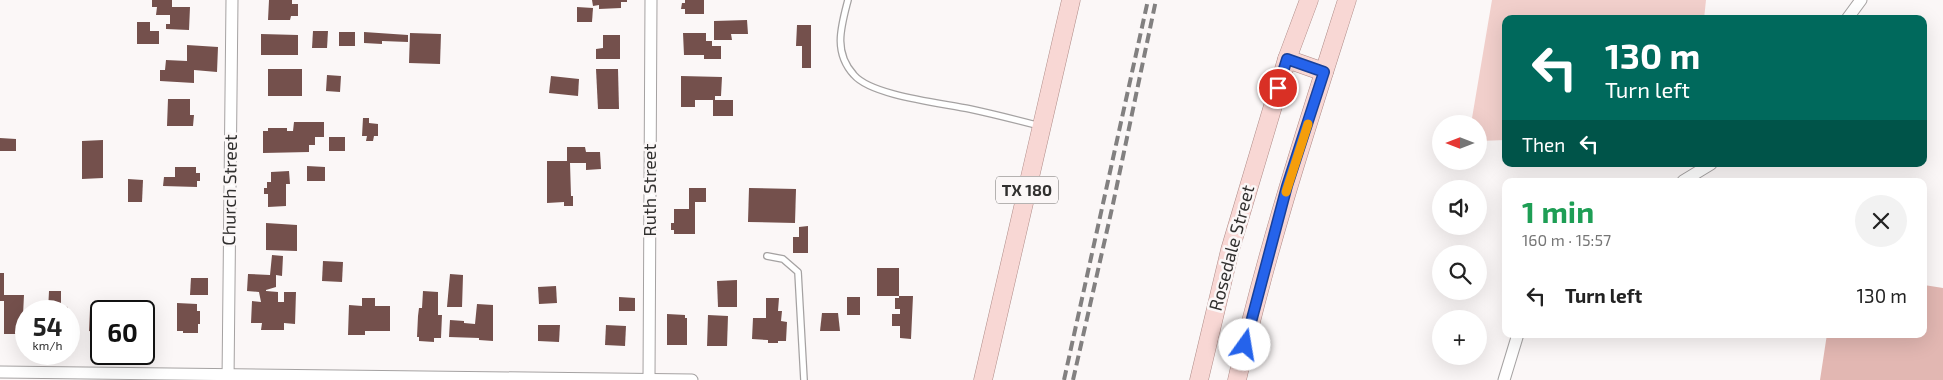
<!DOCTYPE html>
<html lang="en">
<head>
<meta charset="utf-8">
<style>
  :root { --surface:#fff; --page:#f2f2f2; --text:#222; --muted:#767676 }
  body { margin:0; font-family:"Exo 2",sans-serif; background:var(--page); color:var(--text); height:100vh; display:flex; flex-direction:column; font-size:19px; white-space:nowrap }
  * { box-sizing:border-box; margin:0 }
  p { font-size:16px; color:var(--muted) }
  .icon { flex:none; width:28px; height:28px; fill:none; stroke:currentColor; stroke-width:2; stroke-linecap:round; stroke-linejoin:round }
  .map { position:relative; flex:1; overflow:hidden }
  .drawer { position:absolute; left:1502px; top:178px; width:425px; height:160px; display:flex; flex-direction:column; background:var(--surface); border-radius:10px; box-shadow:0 5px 20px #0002 }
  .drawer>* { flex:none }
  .guide { position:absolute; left:1502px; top:15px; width:425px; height:152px; border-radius:10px; box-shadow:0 5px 20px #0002; background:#00695c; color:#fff; overflow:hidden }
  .needle { width:32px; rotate:270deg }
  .controls { position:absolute; left:1432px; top:115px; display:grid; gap:10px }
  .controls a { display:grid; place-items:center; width:55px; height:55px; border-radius:50%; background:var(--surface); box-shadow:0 5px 20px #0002; font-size:25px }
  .speed { position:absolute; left:15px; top:300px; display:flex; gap:10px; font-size:25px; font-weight:700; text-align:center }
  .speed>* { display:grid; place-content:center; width:65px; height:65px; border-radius:50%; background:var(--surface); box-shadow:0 5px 20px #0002; line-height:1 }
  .speed small { font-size:12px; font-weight:400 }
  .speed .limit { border:2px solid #111; border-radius:8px; background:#fff; color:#111 }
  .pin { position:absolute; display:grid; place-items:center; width:42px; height:42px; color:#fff; margin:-21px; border:2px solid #fff; border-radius:50%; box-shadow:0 1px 5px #0007 }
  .me { position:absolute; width:55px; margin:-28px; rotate:13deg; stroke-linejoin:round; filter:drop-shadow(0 0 4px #0008) }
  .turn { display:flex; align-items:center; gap:18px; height:105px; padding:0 20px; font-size:22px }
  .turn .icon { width:65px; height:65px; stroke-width:2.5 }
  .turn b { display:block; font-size:35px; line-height:42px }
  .then { display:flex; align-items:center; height:48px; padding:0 20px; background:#0003; gap:10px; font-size:19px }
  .round { display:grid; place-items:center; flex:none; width:52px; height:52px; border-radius:26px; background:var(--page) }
  .head { display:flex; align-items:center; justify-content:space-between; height:85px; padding:0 20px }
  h1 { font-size:30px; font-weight:700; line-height:38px; color:#1e9e55 }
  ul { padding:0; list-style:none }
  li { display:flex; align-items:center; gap:15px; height:65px; padding:0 20px }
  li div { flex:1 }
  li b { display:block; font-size:19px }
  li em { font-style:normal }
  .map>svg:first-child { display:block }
  .green { fill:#f1cfcb }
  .forest { fill:#e2b7b2 }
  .building { fill:#74504c }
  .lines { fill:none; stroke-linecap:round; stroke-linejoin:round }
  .service-casing { stroke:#a5a2a2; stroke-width:8 }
  .minor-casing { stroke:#a5a2a2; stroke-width:13 }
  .primary-casing { stroke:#af8c88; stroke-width:19 }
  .service { stroke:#fff; stroke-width:5.5 }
  .minor { stroke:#fff; stroke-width:11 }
  .primary { stroke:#f8d7d4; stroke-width:18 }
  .rail { stroke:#828080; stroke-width:4; stroke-dasharray:10 5; stroke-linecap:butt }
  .route-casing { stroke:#184099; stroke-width:12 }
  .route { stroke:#2563eb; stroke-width:9 }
  .slow { stroke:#f59e0b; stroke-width:9 }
  .labels { text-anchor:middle; stroke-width:5; stroke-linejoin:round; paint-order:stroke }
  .shield { fill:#fbf7f7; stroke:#6e6c6b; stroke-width:1 }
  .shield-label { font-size:16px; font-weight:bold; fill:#31302f }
  .street-label { font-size:18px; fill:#31302f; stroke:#fbf7f7 }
</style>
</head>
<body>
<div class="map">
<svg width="1943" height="380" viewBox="0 0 1943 380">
  <rect width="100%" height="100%" fill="#fbf7f7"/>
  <polygon class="green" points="1492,0 1706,0 1704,19 1506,19 1506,140 1479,141 1479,124 1471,124"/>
  <polygon class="forest" points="1924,285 1943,288 1943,380 1820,380 1827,334 1924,334"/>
  <g class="building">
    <polygon points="152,0 172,0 172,7 190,7 189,30 166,29 166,24 170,24 170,15 156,15 157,7 152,7"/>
    <polygon points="269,0 292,0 292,4 298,4 298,16 291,16 290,20 268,20"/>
    <polygon points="592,0 627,0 627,2 621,2 621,8 599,9 599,5 593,6"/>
    <polygon points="685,0 704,0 704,14 685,14 685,9 681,9 682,3 685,3"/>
    <polygon points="577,7 593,8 592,22 577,22"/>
    <polygon points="747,20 748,34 731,34 732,40 714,40 714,21"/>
    <polygon points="137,22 150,22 150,31 159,31 159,44 137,44"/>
    <polygon points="797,25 811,25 811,68 802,68 802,46 796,46"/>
    <polygon points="313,31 328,31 327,48 312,48"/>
    <rect x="339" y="32" width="16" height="14"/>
    <polygon points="364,32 408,35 408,42 382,41 382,44 364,43"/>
    <polygon points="410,33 441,34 440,64 409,63"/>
    <polygon points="683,33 706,33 706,41 712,41 712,46 721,46 721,59 704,59 704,55 684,55"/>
    <polygon points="261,34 298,35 298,55 261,55"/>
    <polygon points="603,35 620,35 620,59 596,59 596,49 603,48"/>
    <polygon points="187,45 218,47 217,72 194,70 194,83 160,81 160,70 165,70 166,60 187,61"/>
    <rect x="268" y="69" width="34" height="27"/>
    <polygon points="596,69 618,69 619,109 598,109"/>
    <polygon points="327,75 341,76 340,92 326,91"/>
    <polygon points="551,76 579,79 578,96 549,93"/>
    <polygon points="681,76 722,77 721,96 715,96 715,100 733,100 733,116 713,116 713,100 695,100 695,107 681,107"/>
    <polygon points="168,99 190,99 190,115 194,115 193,126 167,126"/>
    <polygon points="363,118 369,118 369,123 378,124 378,136 374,136 373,141 366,141 367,136 362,136"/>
    <polygon points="294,122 324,122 324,137 315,137 315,145 309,145 309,152 263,153 263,131 268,131 268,128 287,128 287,131 293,131"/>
    <rect x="329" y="137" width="16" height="14"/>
    <polygon points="0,138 16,139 16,151 0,151"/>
    <polygon points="103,140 103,178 82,179 82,141"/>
    <polygon points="567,147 585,147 586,152 600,152 601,169 586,170 586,163 570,163 571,196 573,196 573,206 564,206 564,202 547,203 547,161 567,161"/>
    <polygon points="307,166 325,167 325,181 307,181"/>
    <polygon points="175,167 196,167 196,173 200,173 200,181 197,181 197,187 163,186 164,177 175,177"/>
    <polygon points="289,171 290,184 286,184 286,206 268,207 268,194 264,194 264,188 267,188 267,182 271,182 271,172"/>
    <polygon points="128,179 143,180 142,202 128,202"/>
    <polygon points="689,188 706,188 706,202 695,202 695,234 674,234 674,230 671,230 671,223 674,223 674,209 689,209"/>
    <polygon points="749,188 796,189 795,223 748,222"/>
    <polygon points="266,223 297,225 297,251 266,250"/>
    <polygon points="808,226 808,253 793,253 793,237 799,237 799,227"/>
    <polygon points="272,255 283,256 282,276 276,275 276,287 266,290 266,291 278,292 278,302 284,302 284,292 296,292 295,324 284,323 284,330 261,330 262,323 251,323 252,301 261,302 259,292 247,291 248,274 270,275"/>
    <polygon points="323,261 343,262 342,282 322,281"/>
    <rect x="877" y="268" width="22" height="28"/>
    <polygon points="0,273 4,273 4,295 24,295 23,315 26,315 26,330 23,330 23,334 4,334 4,301 0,301"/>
    <polygon points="450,274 463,275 462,307 447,307"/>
    <polygon points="191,278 208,278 208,295 190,295"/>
    <polygon points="737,280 737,307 718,307 717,281"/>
    <polygon points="556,286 557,303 539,304 538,287"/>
    <polygon points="49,291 61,291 61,306 68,307 68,311 48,311"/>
    <polygon points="423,291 438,292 438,315 442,315 441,338 434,338 434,342 419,341 419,337 417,337 418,316 419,308 422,308"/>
    <polygon points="899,296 913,296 911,339 900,338 900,326 892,326 892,314 900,314 900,309 895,309 895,298 899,298"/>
    <polygon points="619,297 635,298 635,311 619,311"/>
    <rect x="847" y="297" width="13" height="18"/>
    <polygon points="362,298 375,298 375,306 390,306 390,331 365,331 365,335 348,335 349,305 362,306"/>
    <polygon points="766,298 779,298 778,311 782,311 781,321 787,322 786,341 778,341 778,343 768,343 768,340 752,339 753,318 766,318"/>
    <polygon points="177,303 197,304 197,311 200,311 200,324 198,324 198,333 183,333 183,331 177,331"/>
    <polygon points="477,304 493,305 493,341 479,340 479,338 449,337 450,320 464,321 464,323 475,324"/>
    <polygon points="132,307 153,307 152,329 144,329 144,311 132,311"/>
    <polygon points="90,309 95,309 95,313 101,313 101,333 89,331"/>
    <polygon points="822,313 838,313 840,331 820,331"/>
    <polygon points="667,314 685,315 685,318 687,318 687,345 667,345"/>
    <polygon points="708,315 728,316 727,346 707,346"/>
    <polygon points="538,325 560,325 559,342 538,341"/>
    <polygon points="606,325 626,326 625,346 605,345"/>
  </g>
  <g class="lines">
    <defs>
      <g id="service">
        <path d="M 848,0 C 841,27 833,52 854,75 C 872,96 942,103 970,109 C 993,114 1017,120 1040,126"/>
        <polyline points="767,256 783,259 798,272 804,380"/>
      </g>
      <g id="minor">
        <polyline points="1847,19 1861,0"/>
        <polyline points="1683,181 1711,164"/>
        <polyline points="0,372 692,380"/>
        <polyline points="649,379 651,0"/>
        <polyline points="228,380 232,0"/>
        <polyline points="1504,380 1518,334"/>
      </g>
      <g id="primary">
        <polyline points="1287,59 1324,72"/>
        <polyline points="983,380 1071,0"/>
        <polyline points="1199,380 1230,250 1287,59 1309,0"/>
        <path d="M 1237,380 C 1266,251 1307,126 1347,0"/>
      </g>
    </defs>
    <use href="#service" class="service-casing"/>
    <use href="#minor" class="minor-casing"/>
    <use href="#primary" class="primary-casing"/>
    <use href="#service" class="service"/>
    <use href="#minor" class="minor"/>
    <use href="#primary" class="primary"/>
    <g class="rail">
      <polyline points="1064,380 1148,0"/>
      <polyline points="1073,380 1113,204 1156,0"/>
    </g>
  </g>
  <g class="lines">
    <defs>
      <polyline id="route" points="1245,345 1287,186 1324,72 1287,59 1278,88"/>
    </defs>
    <use href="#route" class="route-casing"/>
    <use href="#route" class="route"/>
    <polyline class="slow" points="1286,192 1308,124"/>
  </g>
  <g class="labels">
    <rect class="shield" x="996" y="176.5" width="62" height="27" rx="4"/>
    <g class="shield-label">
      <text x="1027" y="196">TX 180</text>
    </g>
    <g class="street-label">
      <text transform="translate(230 190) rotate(-89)" y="6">Church Street</text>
      <text transform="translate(650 190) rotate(-90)" y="6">Ruth Street</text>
      <text transform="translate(1232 248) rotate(-75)" y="6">Rosedale Street</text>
    </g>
  </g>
</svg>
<div class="controls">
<a><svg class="needle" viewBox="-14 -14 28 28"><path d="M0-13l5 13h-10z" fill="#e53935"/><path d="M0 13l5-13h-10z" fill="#767676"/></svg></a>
<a><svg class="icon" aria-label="sound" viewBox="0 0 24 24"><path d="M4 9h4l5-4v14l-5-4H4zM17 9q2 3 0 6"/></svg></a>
<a><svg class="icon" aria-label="search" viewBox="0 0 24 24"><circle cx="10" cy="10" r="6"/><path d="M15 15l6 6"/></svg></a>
<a>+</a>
</div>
<div class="speed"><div>54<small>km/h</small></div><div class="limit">60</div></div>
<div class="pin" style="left:1278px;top:88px;background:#d93025"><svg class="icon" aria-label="arrive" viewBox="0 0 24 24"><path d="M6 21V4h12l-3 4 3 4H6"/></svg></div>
<svg class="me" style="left:1245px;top:345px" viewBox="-20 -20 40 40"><circle r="19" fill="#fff"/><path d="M0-13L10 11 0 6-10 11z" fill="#2563eb"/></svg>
<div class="guide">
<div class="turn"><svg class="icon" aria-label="left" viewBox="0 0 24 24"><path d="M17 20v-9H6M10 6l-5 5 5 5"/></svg><div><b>130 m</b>Turn left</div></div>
<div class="then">Then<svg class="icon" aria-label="left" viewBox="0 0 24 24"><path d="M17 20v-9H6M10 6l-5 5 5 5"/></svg></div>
</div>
<section class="drawer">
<div class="head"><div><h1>1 min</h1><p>160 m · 15:57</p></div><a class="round"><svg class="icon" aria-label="close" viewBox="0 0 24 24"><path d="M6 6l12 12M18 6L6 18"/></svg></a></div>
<ul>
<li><svg class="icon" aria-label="left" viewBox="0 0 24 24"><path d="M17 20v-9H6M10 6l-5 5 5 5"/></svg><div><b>Turn left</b></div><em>130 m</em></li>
</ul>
</section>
</div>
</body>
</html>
